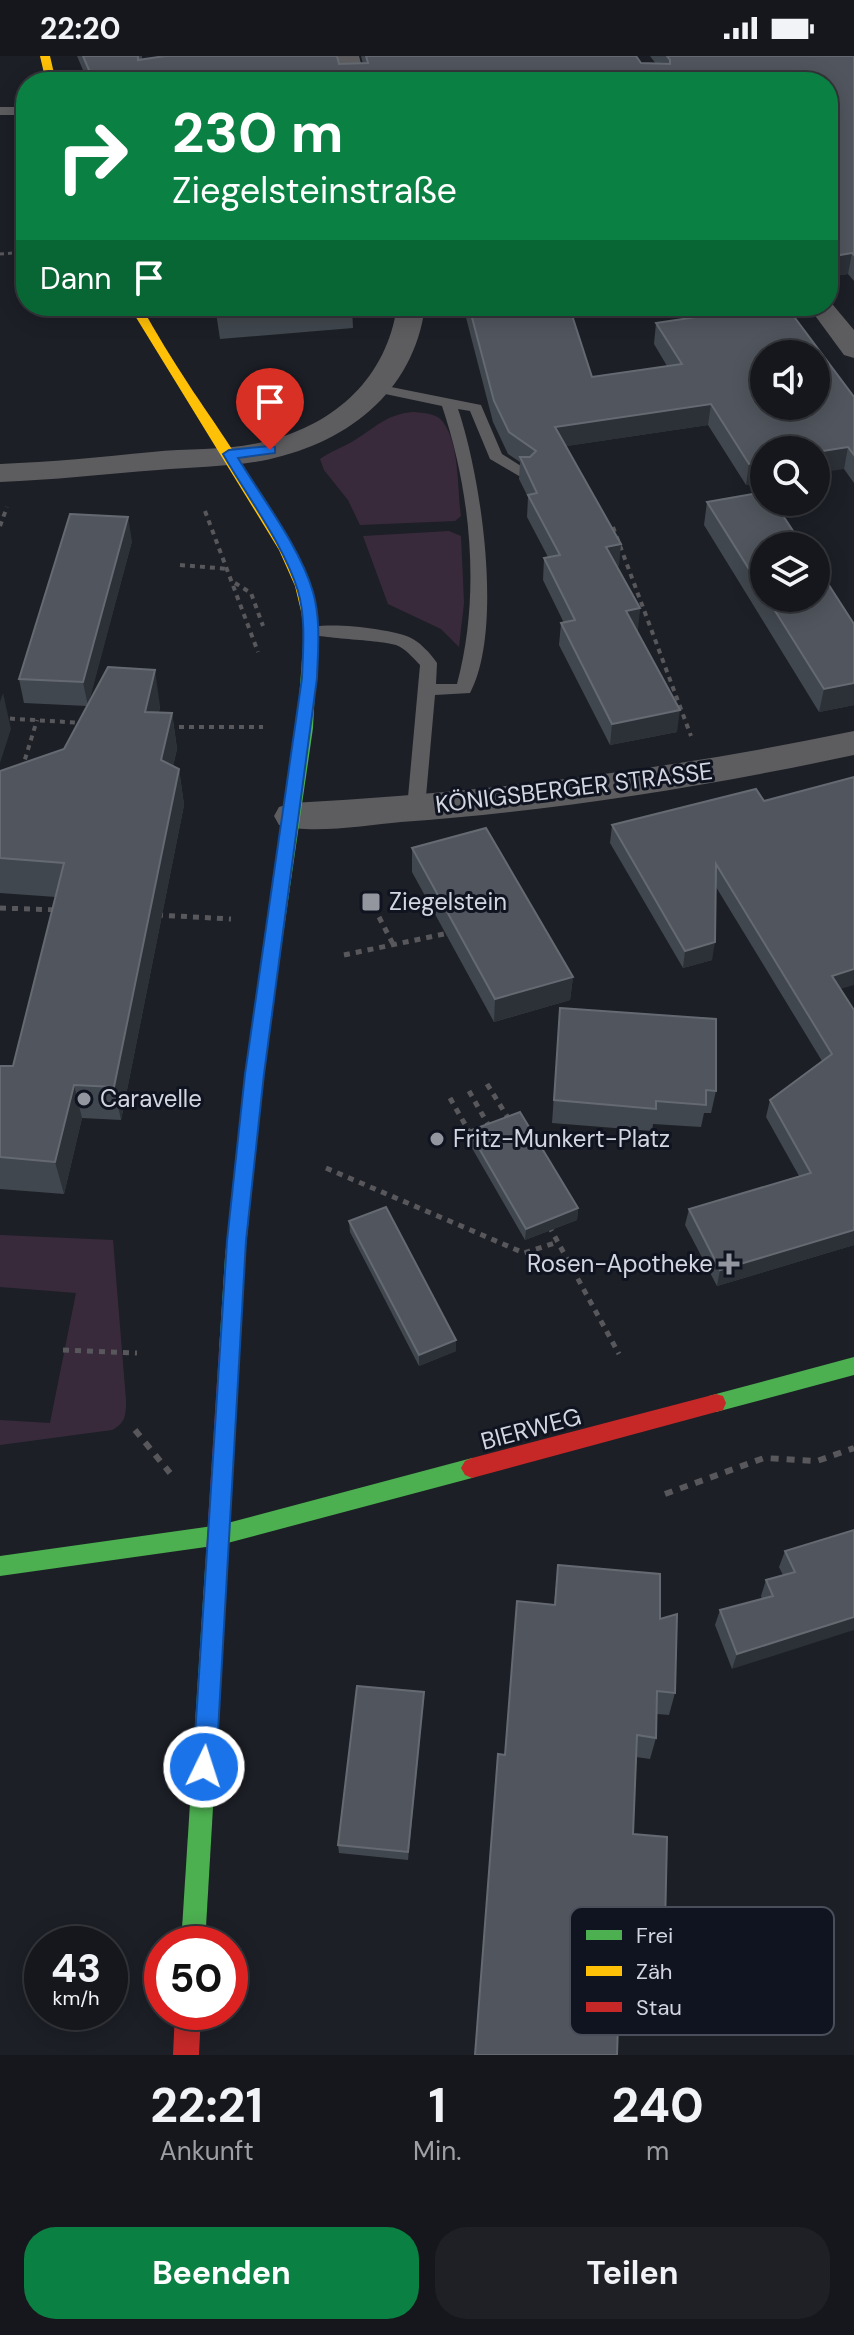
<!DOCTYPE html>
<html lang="de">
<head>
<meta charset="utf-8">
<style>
  :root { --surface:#15171c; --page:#1e2025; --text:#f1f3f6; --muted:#9d9fa3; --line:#34363b; --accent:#0b8043 }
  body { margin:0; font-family:"DM Sans",sans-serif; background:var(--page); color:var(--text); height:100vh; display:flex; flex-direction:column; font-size:30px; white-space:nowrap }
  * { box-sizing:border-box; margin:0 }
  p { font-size:26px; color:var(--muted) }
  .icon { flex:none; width:44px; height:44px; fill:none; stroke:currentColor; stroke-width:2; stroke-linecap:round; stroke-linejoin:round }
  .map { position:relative; height:1999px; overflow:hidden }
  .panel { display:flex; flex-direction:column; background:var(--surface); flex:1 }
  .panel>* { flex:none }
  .hud { position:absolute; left:16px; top:16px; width:822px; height:244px; border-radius:32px; box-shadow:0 4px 20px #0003,0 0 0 2px var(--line); background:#0b8043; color:#fff; overflow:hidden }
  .controls { position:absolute; left:750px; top:284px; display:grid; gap:16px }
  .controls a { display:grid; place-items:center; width:80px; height:80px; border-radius:50%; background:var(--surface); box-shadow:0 4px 20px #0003,0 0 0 2px var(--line); font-size:40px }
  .speed { position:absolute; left:24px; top:1870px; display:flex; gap:16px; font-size:40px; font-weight:700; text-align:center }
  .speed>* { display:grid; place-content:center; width:104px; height:104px; border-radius:50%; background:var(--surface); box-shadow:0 4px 20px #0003,0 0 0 2px var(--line); line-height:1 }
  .speed small { font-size:20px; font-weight:400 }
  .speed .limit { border:12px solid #d22; background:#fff; color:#111 }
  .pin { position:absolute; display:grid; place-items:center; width:68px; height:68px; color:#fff; margin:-82px -34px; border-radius:50% 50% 50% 0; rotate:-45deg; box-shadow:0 0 8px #0007 }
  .pin .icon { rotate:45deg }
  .me { position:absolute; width:88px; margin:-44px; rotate:4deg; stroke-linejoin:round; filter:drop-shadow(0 0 6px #0008) }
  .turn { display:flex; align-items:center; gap:28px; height:168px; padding:0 24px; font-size:36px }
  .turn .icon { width:104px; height:104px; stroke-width:2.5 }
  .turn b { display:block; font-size:56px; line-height:68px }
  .then { display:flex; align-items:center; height:76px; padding:0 24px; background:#0003; gap:16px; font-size:30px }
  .eta { display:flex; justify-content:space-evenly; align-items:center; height:136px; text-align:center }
  .eta b { font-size:48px; font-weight:700; line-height:56px }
  .primary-button { display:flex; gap:16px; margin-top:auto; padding:16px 24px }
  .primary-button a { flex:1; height:92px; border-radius:32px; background:var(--accent); color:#fff; font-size:32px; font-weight:700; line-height:92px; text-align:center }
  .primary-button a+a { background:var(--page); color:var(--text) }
  .status { display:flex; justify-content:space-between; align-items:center; height:56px; padding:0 40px; background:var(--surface); direction:ltr }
  .status svg { height:22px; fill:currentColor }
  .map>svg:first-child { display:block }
  .green { fill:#392a3b }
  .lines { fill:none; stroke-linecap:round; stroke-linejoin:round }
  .path-far3 { stroke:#58585c; stroke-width:3; stroke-dasharray:4 4; stroke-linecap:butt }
  .path-far2 { stroke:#58585c; stroke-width:4; stroke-dasharray:5 5; stroke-linecap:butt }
  .path-far1 { stroke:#58585c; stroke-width:5; stroke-dasharray:6 6; stroke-linecap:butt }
  .path { stroke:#58585c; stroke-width:6; stroke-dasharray:8 8; stroke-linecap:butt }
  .lane { fill:#5d5d60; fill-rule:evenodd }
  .street { fill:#5d5d60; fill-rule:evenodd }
  .fast { fill:#4caf50; fill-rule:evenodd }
  .slow { fill:#ffc107; fill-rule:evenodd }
  .jam { fill:#c62828; fill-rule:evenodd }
  .wall { fill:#41474e }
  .shaded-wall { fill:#2c3037 }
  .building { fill:#51565e; stroke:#656a72; stroke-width:2; fill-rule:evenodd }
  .route { fill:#1a73e8; stroke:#114b97; stroke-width:2 }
  .poi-dot { fill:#93969f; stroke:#101421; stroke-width:3 }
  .labels { text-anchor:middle; stroke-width:6; stroke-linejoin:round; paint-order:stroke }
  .street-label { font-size:24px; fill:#d3d6e0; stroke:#101421 }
  .poi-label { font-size:24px; fill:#d3d6e0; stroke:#101421; text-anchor:start }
  .key { fill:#101421; stroke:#4a4e5a; stroke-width:2 }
  .key-label { font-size:22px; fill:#d3d6e0 }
</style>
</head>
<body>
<div class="status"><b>22:20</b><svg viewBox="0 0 49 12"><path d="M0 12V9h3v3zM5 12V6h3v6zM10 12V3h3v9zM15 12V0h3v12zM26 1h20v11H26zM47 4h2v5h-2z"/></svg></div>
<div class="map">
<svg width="854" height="1999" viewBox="0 0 854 1999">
  <rect width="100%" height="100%" fill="#1c1f26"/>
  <g class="green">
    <path d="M 413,356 C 423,357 437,357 443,366 C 460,389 457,433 461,460 L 455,465 L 360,469 L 348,444 L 324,414 L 320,403 C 331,395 344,391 355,384 C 376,371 387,358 413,356 Z"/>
    <polygon points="449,475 461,480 464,547 459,591 441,573 388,548 363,480"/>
    <path d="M 0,1179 L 113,1184 L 126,1344 C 126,1358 126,1367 112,1374 L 0,1389 L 0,1364 L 50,1367 L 76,1237 L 0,1231 Z"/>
  </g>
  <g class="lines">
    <polyline class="path-far3" points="0,198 26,196"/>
    <g class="path-far2">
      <polyline points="205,455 258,596"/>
      <polyline points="0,470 7,451"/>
      <polyline points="613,471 691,680"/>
      <polyline points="180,509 229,513"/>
      <polyline points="235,527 251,537 263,570"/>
      <polyline points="0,662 83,667"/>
      <polyline points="169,671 263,671"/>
      <polyline points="22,713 37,664"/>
    </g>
    <g class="path-far1">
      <polyline points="0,852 59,854"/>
      <polyline points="157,859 231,863"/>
      <polyline points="379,861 393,888"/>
      <polyline points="344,899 444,878"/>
      <polyline points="487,1028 510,1065"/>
      <polyline points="469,1035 490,1072"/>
      <polyline points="450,1042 471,1079"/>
      <polyline points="326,1112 524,1197 558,1186"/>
      <polyline points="549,1170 619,1298"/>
      <polyline points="63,1294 137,1297"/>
    </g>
    <g class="path">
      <polyline points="135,1374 170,1417"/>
      <polyline points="665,1438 764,1402 817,1405 854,1392"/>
    </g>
    <g class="lane">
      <rect x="0" y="51" width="26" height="8"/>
      <path d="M 376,328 L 481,349 L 502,398 L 532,417 L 529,420 L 519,420 L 490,403 L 470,355 L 458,353 C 481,420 504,573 470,637 L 435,639 L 425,752 L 416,758 L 407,752 L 420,609 C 413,602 405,592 396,589 C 376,583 311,583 303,575 C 315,563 392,573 409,581 C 419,585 431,598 437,607 L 436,628 L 457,628 C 481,539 471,436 442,350 L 371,335 L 369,332 Z"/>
    </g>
    <g class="street">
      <polygon points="335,0 359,0 366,26 342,26"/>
      <polygon points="828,243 854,274 854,302 844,299 808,250 828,250"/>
      <path d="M 397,250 L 425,250 C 414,338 344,389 261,405 C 227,411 192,411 158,414 C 105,418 53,424 0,426 L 0,408 C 51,406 101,401 152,396 C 190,392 230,395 267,385 C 336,368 387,321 397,250 Z"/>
      <path d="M 854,675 L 854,699 C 704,731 554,755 401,766 C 366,769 312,779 279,769 L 274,760 L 279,751 L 292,747 C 482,737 668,714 854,675 Z"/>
    </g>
    <g class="fast">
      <polygon points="308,550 315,555 318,575 313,672 263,1018 245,1201 239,1295 236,1301 229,1304 222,1301 219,1295 225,1201 245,1018 297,672 304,575 301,555"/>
      <polygon points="854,1301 854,1319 716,1356 709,1354 706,1347 709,1340 716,1338"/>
      <polygon points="472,1402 479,1405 483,1412 479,1419 472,1422 220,1489 0,1520 0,1500 220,1469"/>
      <polygon points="216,1503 224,1506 227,1513 205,1888 181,1888 205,1513 208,1506"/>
    </g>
    <g class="slow">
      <polygon points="40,0 50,0 56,26 46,26"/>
      <path d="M 129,250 L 141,250 C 156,277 172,303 189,329 C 213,366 325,522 313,558 L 308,560 L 301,555 L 295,530 L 279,494 Z"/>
    </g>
    <g class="jam">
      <polygon points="229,1286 236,1289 239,1295 227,1513 224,1520 216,1523 208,1520 205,1513 219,1295 222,1289"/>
      <polygon points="716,1338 723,1340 726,1347 723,1354 716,1356 472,1422 465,1419 461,1412 465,1405 472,1402"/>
      <polygon points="175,1956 201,1956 199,1999 173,1999"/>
    </g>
  </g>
  <g class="wall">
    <polygon points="77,0 142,0 142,3 339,8 363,8 361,0 636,0 641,7 656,8 650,0 854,0 854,225 848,218 828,221 828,26 88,26"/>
    <polygon points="215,250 352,250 353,272 220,283"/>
    <polygon points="463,250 569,250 592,321 667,310 654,288 656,267 698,261 691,250 786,250 854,341 854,427 844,413 764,394 764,426 746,429 708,369 566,390 619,510 617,510 640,552 637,574 677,676 610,689 559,589 561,567 564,567 543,524 544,502 548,501 527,461 528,441 519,423 520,406 508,398 493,366"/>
    <polygon points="707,446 764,490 764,542 816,542 854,568 854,649 819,656 704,469"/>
    <polygon points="132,485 88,648 160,650 159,656 172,657 177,693 173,710 179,713 184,749 121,1064 82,1062 64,1138 0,1133 0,1010 13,1010 56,841 0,837 0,715 64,693 87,650 24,647 19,623"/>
    <polygon points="756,733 841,933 854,1189 717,1230 685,1169 689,1153 799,1120 766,1061 770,1044 822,1005 716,831 712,904 683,912 610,787 612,769"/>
    <polygon points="412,792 573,921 570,944 494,966 412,816"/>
    <polygon points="560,952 716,1035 711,1057 704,1057 701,1071 653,1068 652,1075 552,1067"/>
    <polygon points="469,1075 578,1152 577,1164 525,1184 469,1087"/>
    <polygon points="349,1165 456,1284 456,1295 419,1310 350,1176"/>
    <polygon points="854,1474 732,1613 715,1569 720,1554 762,1543 761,1540 766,1524 783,1519 779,1511 785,1495"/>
    <polygon points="558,1509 660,1563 675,1637 669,1659 657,1658 656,1682 650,1703 636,1701 633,1778 664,1914 657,1930 619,1926 505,1699 554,1549"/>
    <polygon points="424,1636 408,1804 339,1797 338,1789"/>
  </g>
  <g class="shaded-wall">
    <polygon points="852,197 848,218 828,221 828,201"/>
    <polygon points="711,348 708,369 554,392 555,371"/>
    <polygon points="848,391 844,413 816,417 816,396"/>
    <polygon points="764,405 764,426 746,429 749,408"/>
    <polygon points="128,461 132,485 88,650 83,626"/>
    <polygon points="621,488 619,510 604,513 606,491"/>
    <polygon points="640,552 638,574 624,577 626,555"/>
    <polygon points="155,614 160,650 150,691 145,656"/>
    <polygon points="854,627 854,649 819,656 824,633"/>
    <polygon points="3,637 11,673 0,707 0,646"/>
    <polygon points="680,654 677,676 610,689 612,668"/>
    <polygon points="172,657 177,693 166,739 161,704"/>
    <polygon points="179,713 184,749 121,1064 114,1031"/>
    <polygon points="715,886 712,904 683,912 685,895"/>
    <polygon points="854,913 854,929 827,937 832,920"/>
    <polygon points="573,921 570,944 494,966 495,943"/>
    <polygon points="74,1029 82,1062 64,1138 55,1106"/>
    <polygon points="578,1152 577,1164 525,1184 526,1173"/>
    <polygon points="854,1174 854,1189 717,1230 720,1214"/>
    <polygon points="456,1284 456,1295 419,1310 419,1299"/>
    <polygon points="854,1561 854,1574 732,1613 737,1598"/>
    <polygon points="424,1636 424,1645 408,1804 408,1796"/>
  </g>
  <g class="building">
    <polygon points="83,0 138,0 138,4 165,0 337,0 339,8 368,7 366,0 636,0 641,7 670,8 670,4 667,0 854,0 854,199 852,197 828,201 828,26 94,26"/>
    <polygon points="216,250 352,250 352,251 218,261"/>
    <path d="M 469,250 L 569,250 L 592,321 L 682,308 L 656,267 L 710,259 L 708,255 L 711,254 L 708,250 L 786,250 L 854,341 L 854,399 L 848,391 L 816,396 L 816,394 L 764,394 L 764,405 L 749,408 L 711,348 L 555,371 L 621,488 L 606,491 L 640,552 L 626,555 L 680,654 L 612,668 L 561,567 L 575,564 L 544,502 L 560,499 L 528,439 L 537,437 L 520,401 L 530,401 L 536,395 L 509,376 L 494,345 ZM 764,298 L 816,298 L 816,350 L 764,350 Z"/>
    <polygon points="764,436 764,446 774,446 803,490 764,490 764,537 707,446"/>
    <polygon points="70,458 128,461 83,626 19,623"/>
    <polygon points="816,509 854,568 854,627 824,633 767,542 816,542"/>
    <polygon points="108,611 155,614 145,656 172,657 161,704 179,713 114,1031 74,1029 55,1106 0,1101 0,1010 13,1010 64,807 0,802 0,715 64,693"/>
    <polygon points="854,721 854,913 832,920 854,954 854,1174 720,1214 689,1153 811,1117 770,1044 832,998 716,808 715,886 685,895 612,769 756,733 764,745"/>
    <polygon points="486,772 573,921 495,943 412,792"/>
    <polygon points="560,952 716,963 716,1035 706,1034 706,1049 656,1045 656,1053 554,1044"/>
    <polygon points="520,1056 578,1152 526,1173 469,1075"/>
    <polygon points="386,1151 456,1284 419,1299 349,1165"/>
    <polygon points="854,1474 854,1561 737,1598 720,1554 773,1540 766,1524 795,1516 785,1495"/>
    <polygon points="558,1509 660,1518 660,1563 677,1558 675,1637 657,1635 656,1682 637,1679 633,1778 667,1781 664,1914 620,1909 617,1999 475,1999 498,1698 505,1699 517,1545 555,1549"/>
    <polygon points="357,1630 424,1636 408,1796 338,1789"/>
  </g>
  <path class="route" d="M 270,390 L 275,391 L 275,397 L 238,402 C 262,442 300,491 313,536 C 321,564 318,594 317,622 L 264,1018 L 246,1185 L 216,1711 L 213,1719 L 204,1723 L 196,1719 L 193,1711 L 227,1185 L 245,1018 L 302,622 C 303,593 306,563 298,535 C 283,487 248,442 223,398 L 229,394 Z"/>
  <g class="poi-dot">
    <rect x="361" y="836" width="20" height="20" rx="4"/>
    <circle cx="84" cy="1043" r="8"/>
    <circle cx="437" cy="1083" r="8"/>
    <path d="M725 1196h8v8h8v8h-8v8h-8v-8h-8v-8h8z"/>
  </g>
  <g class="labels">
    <g class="street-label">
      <text transform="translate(574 732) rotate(-7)" y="8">KÖNIGSBERGER STRASSE</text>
      <text transform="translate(531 1373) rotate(-15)" y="8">BIERWEG</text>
    </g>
    <g class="poi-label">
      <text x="389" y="854">Ziegelstein</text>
      <text x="100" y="1051">Caravelle</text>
      <text x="453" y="1091">Fritz-Munkert-Platz</text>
      <text x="713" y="1216" text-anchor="end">Rosen-Apotheke</text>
    </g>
  </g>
  <rect x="570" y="1851" width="264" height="128" rx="12" class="key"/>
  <rect x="586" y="1874" width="36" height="10" fill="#4caf50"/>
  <rect x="586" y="1910" width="36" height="10" fill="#ffc107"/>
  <rect x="586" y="1946" width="36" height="10" fill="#c62828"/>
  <g class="key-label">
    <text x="636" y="1887">Frei</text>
    <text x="636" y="1923">Zäh</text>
    <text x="636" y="1959">Stau</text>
  </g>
</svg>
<div class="controls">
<a><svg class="icon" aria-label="sound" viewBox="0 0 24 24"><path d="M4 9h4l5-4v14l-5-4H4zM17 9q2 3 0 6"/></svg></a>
<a><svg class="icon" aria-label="search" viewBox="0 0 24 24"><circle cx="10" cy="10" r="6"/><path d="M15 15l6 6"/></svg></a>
<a><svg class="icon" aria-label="layers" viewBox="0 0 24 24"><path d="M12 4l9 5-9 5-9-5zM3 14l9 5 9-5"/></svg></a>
</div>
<div class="speed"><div>43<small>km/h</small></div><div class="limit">50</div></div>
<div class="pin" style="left:270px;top:394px;background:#d93025"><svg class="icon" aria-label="arrive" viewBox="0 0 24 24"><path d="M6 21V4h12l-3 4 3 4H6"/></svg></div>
<svg class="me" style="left:204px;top:1711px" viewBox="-20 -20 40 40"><circle r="17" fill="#1a73e8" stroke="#fff" stroke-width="3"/><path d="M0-11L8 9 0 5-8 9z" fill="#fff"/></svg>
<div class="hud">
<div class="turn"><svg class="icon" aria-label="right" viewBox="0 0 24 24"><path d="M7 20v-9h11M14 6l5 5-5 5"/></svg><div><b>230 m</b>Ziegelsteinstraße</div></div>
<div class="then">Dann<svg class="icon" aria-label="arrive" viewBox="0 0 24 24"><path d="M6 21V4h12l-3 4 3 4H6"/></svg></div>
</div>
</div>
<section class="panel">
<div class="eta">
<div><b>22:21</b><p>Ankunft</p></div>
<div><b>1</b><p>Min.</p></div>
<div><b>240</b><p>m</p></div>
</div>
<div class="primary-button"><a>Beenden</a><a>Teilen</a></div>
</section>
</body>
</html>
